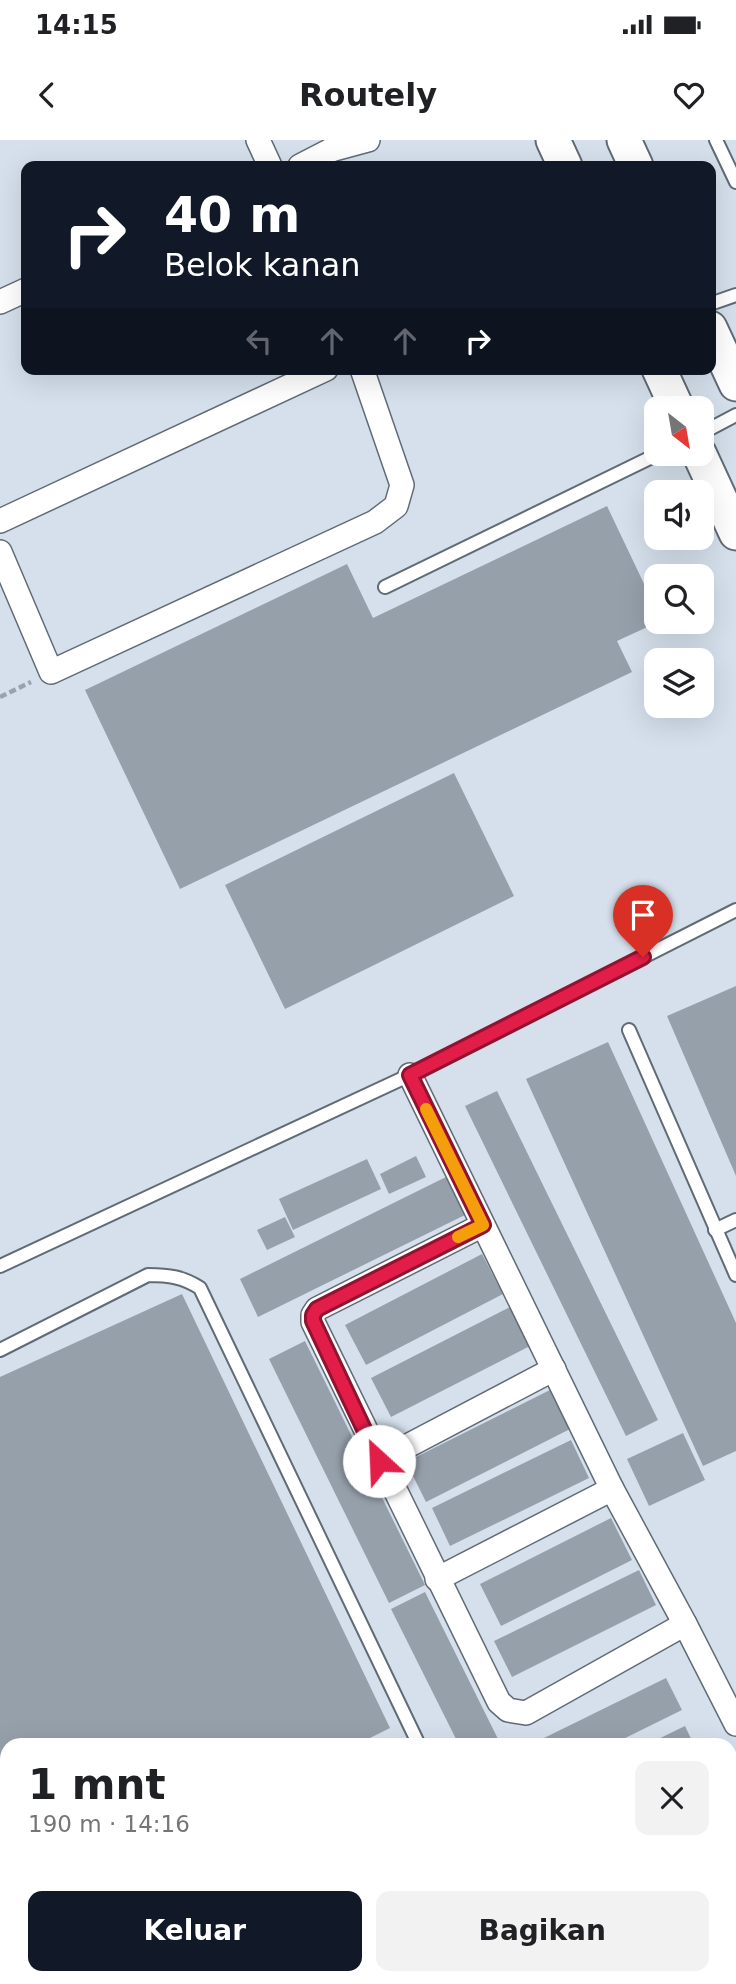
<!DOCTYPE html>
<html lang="id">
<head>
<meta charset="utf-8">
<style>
  :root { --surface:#fff; --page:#f2f2f2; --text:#202124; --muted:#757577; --accent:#111827 }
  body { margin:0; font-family:"DejaVu Sans",sans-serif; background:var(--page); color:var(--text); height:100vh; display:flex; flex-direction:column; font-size:26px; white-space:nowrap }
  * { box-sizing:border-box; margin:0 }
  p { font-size:23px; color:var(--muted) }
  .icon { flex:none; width:38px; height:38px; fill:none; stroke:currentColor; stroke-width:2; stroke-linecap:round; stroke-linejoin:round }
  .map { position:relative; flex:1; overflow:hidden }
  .panel { position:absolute; left:0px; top:1598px; width:737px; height:247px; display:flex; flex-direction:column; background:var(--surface); border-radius:21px 21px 0 0; box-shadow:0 7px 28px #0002 }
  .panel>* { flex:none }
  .guide { position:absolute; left:21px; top:21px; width:695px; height:214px; border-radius:14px; box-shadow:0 7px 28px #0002; background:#111827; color:#fff; overflow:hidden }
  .needle { width:46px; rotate:149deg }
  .fabs { position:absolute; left:644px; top:256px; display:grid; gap:14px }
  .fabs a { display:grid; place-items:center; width:70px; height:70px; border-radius:14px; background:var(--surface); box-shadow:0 7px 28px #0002; font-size:35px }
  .pin { position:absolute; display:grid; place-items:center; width:60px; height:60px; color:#fff; margin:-72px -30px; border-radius:50% 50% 50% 0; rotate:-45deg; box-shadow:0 0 7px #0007 }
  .pin .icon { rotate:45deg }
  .me { position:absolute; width:77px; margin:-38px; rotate:335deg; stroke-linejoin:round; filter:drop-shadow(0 0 5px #0008) }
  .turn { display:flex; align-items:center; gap:24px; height:147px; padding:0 28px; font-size:32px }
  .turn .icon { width:91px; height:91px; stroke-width:2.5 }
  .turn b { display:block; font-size:49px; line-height:60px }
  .lanes { display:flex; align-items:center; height:66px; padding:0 28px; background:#0003; justify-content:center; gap:35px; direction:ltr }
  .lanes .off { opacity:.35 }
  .round { display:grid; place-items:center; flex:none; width:74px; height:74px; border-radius:14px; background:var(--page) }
  .overview { display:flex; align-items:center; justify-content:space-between; height:119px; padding:0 28px }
  h1 { font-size:42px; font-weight:700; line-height:52px }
  .primary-button { display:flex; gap:14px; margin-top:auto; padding:14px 28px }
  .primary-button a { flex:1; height:80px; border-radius:14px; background:var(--accent); color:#fff; font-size:28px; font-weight:700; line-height:80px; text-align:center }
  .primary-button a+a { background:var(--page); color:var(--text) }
  .status { display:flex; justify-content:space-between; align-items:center; height:49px; padding:0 35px; background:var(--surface); direction:ltr }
  .status svg { height:19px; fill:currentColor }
  header { display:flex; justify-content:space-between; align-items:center; height:91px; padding:0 28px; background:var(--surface); font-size:32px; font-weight:700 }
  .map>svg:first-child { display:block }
  .building { fill:#96a0ab }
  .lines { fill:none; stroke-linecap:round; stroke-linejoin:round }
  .lane-casing { stroke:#616b75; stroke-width:16 }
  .street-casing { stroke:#616b75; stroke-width:26 }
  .secondary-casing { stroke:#616b75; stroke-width:37 }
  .path { stroke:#9aa3ac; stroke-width:4.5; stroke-dasharray:7 3.5; stroke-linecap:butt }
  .lane { stroke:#fff; stroke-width:12 }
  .street { stroke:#fff; stroke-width:23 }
  .secondary { stroke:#fff; stroke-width:33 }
  .route-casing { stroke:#92132f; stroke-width:18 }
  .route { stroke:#e11d48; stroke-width:12 }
  .slow { stroke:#f59e0b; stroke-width:12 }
</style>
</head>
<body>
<div class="status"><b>14:15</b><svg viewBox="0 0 49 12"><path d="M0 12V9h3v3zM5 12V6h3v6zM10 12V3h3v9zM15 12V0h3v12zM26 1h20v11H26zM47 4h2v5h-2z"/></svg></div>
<header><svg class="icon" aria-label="back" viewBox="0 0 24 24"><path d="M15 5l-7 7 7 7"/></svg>Routely<svg class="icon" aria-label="heart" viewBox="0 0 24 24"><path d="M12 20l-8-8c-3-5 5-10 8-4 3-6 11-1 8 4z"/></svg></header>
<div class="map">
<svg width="736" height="1844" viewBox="0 0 736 1844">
  <rect width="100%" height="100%" fill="#d5e0ec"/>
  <g class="building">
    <polygon points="607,366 656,469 656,483 617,501 632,532 180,749 85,550 347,424 373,478"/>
    <polygon points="454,633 514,756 285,869 225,745"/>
    <polygon points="736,846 736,1036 667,876"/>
    <polygon points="608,902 736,1183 736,1311 703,1326 526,939"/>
    <polygon points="497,951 658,1280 626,1296 465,966"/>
    <polygon points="416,1016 426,1037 389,1054 380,1034"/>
    <polygon points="367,1019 381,1049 293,1090 279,1059"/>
    <polygon points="448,1036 467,1074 258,1177 240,1139"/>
    <polygon points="285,1077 295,1097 267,1110 257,1090"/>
    <polygon points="482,1114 503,1154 366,1225 345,1185"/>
    <polygon points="182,1154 390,1588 356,1605 7,1605 7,1773 0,1759 0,1237"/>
    <polygon points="510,1167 530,1206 391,1277 371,1238"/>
    <polygon points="305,1201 425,1445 389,1463 269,1219"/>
    <polygon points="550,1250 570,1289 426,1362 406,1322"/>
    <polygon points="683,1293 705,1340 649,1366 627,1319"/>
    <polygon points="571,1300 589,1338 450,1406 432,1368"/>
    <polygon points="611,1378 632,1420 501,1486 480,1444"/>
    <polygon points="639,1430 656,1465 512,1537 494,1501"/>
    <polygon points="425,1452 501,1605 459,1605 391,1469"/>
    <polygon points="666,1538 682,1570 611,1605 547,1605 544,1598"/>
    <polygon points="685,1586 694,1605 646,1605"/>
    <polygon points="736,1684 736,1725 730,1728 730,1687"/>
    <polygon points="736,1740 736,1780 730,1783 730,1743"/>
    <polygon points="40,1838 513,1838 516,1844 43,1844"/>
    <polygon points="580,1838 616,1838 619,1844 583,1844"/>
  </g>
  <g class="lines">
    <defs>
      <g id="lane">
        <polyline points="716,0 736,42"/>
        <polyline points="710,164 736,155"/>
        <polyline points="702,293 736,275"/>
        <polyline points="385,447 660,313"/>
        <polyline points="629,890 736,1135"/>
        <polyline points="715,1090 736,1080"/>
        <polyline points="0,1126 410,935 736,770"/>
        <path d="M 0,1210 L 148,1135 C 169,1135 183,1137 200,1148 L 419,1605"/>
        <polyline points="0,1807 7,1822"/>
        <polyline points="15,1838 18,1844"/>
        <polyline points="531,1838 534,1844"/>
      </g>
      <g id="street">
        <polyline points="258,0 270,26"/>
        <polyline points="331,10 368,0"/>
        <polyline points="300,26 331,10 345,0"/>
        <polyline points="0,162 26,150"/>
        <polyline points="0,381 326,229"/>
        <polyline points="0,412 51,532 375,382 396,366 402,345 362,229"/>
        <polyline points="410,935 612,1349 685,1484 736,1584"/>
        <polyline points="483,1085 317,1169 313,1175 313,1182 499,1562 508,1570 526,1573 685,1484"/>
        <polyline points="379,1321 554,1229"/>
        <polyline points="437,1439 612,1349"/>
        <polyline points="730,1643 736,1641"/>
        <polyline points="730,1814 736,1810"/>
        <polyline points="630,1838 633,1844"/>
        <polyline points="670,1844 683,1838"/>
      </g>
      <g id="secondary">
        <polyline points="553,0 565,26"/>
        <polyline points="624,0 636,26"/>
        <polyline points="710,188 736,244"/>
        <polyline points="659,229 677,268"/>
        <polyline points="699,313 736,393"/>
      </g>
    </defs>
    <use href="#lane" class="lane-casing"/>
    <use href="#street" class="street-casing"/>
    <use href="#secondary" class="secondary-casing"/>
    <polyline class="path" points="0,557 31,542"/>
    <use href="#lane" class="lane"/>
    <use href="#street" class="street"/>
    <use href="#secondary" class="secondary"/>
  </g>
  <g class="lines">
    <defs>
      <polyline id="route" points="379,1321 313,1181 313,1175 317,1169 483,1085 410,935 643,817"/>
    </defs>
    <use href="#route" class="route-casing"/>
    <use href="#route" class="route"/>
    <polyline class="slow" points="426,969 483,1085 458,1097"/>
  </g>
</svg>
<div class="fabs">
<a><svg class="needle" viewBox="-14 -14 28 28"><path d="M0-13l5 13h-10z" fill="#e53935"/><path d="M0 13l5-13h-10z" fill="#757577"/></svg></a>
<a><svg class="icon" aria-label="sound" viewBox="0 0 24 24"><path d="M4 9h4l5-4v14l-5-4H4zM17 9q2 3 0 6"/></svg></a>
<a><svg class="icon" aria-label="search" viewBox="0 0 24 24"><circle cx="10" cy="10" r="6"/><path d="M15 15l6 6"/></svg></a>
<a><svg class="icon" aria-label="layers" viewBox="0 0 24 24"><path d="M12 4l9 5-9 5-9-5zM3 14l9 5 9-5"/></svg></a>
</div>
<div class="pin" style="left:643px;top:817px;background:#d93025"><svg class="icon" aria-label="arrive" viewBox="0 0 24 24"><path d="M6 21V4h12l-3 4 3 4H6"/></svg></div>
<svg class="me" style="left:379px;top:1321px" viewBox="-20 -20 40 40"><circle r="19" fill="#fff"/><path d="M0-13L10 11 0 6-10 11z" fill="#e11d48"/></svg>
<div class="guide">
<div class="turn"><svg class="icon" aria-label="right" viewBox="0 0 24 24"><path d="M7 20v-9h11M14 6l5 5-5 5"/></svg><div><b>40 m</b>Belok kanan</div></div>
<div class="lanes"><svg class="icon off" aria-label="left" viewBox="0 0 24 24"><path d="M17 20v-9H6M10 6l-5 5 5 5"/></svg><svg class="icon off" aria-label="ahead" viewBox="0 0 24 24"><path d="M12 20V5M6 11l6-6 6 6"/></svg><svg class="icon off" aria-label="ahead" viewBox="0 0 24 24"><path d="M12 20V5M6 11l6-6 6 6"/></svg><svg class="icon" aria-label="right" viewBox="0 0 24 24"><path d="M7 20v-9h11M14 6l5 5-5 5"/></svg></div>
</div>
<section class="panel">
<div class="overview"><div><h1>1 mnt</h1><p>190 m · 14:16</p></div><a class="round"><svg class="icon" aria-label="close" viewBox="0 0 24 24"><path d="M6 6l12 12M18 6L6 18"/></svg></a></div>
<div class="primary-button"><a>Keluar</a><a>Bagikan</a></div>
</section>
</div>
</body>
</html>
